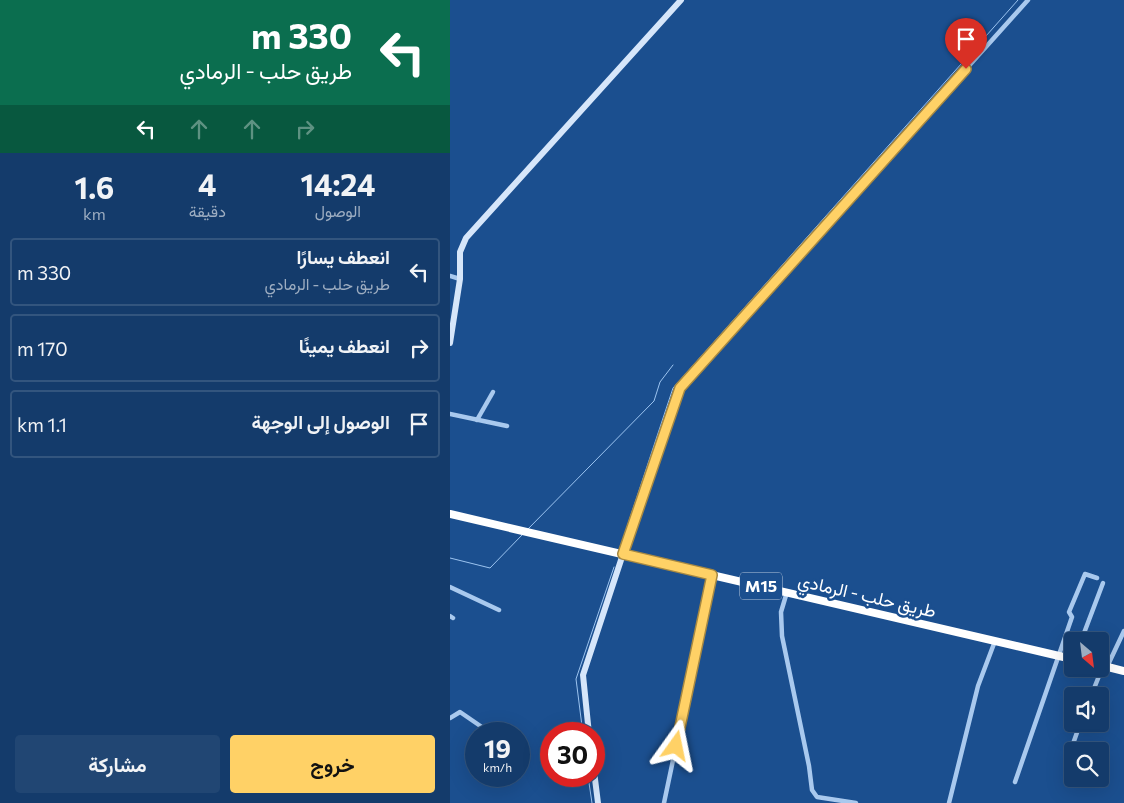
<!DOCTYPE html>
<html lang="ar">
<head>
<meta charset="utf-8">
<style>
  :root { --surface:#143b6b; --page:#214673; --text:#f1f3f6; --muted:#9dadc1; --line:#33557e; --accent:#ffd166 }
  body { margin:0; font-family:Commissioner,Vazirmatn,sans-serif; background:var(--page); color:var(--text); direction:rtl; height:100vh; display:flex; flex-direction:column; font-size:19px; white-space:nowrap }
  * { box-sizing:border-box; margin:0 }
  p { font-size:16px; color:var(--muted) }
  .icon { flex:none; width:28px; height:28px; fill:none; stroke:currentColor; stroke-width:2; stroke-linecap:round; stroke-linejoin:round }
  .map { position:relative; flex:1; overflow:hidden; direction:ltr }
  .panel { display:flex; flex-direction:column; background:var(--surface); width:450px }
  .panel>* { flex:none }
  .top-card { background:#0b6e4f; color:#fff; overflow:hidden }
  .needle { width:32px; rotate:152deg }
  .tools { position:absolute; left:614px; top:632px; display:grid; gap:10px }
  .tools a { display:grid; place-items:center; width:45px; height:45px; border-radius:5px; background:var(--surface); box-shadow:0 5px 20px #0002,0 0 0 1px var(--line); font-size:25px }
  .speed { position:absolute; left:15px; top:722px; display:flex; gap:10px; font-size:25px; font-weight:700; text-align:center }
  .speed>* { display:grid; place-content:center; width:65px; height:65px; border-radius:50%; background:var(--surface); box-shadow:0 5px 20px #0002,0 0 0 1px var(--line); line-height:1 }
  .speed small { font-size:12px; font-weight:400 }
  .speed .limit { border:8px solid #d22; background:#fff; color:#111 }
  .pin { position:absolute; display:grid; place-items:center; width:42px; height:42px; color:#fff; margin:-51px -21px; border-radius:50% 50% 50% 0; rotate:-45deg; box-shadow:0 0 5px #0007 }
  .pin .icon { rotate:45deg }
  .me { position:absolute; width:55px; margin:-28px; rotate:12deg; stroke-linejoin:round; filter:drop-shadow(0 0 4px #0008) }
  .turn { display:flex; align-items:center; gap:18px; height:105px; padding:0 15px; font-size:22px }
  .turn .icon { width:65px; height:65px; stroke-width:2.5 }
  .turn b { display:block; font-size:35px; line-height:42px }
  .lanes { display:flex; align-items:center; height:48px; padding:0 15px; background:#0003; justify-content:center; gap:25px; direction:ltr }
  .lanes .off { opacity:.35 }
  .eta { display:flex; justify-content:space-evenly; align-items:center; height:85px; text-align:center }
  .eta b { font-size:30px; font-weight:700; line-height:35px }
  .action { display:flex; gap:10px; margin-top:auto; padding:10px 15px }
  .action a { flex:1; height:58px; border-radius:5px; background:var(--accent); color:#111; font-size:20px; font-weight:700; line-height:58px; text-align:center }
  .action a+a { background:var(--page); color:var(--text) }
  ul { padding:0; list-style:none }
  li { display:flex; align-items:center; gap:15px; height:68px; margin:0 10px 8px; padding:0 5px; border:2px solid var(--line); border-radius:5px }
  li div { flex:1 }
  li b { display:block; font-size:19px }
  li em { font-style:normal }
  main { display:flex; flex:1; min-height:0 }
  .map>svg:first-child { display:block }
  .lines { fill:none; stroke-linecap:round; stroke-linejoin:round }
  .stream { stroke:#9cc4f0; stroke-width:1 }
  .street { stroke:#a9c9ee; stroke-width:4.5 }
  .secondary { stroke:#d6e6fa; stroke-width:6 }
  .highway { stroke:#fff; stroke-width:8 }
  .route-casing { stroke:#a68842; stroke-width:12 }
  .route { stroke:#ffd166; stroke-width:9 }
  .labels { text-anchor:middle; stroke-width:5; stroke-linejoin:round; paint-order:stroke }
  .shield { fill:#1b4f8f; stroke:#bbcadd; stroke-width:1 }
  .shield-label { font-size:16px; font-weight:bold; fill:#fff }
  .street-label { font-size:18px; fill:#fff; stroke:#1b4f8f }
</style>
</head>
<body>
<main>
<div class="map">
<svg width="674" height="803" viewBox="0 0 674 803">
  <rect width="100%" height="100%" fill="#1b4f8f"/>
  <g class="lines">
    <g class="stream">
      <polyline points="78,529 204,401 210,382 223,365"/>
      <polyline points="175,533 223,388 568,0"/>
      <polyline points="0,558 40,568 73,534"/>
      <polyline points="133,734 126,679 164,567"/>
      <polyline points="138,776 142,803"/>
    </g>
    <g class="street">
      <polyline points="0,276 10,279"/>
      <polyline points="0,414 57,426"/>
      <polyline points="27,420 43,392"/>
      <polyline points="173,554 230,388 578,0"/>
      <polyline points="0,587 49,610"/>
      <polyline points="337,592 331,612 332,636 359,766 362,790 367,797 406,803"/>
      <polyline points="0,616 3,618"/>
      <polyline points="631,641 653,583"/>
      <polyline points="657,667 674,631"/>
      <polyline points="641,696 653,666"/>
      <polyline points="0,718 10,712 42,734"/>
      <polyline points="618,758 630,724"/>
      <polyline points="565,782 622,617 619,612 635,574 647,578"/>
      <polyline points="214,803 262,575"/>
      <polyline points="499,803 528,686 545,641"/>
    </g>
    <g class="secondary">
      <polyline points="0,343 10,279 10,252 16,238 231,0"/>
      <polyline points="139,734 133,675 173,554"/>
      <polyline points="144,771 148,803"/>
    </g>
    <g class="highway">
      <polyline points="0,514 622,659"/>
      <polyline points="650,665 674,671"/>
    </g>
  </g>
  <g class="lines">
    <defs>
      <polyline id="route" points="226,746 262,575 173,554 230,388 516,69"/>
    </defs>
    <use href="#route" class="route-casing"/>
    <use href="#route" class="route"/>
  </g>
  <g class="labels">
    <rect class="shield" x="290" y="572.5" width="42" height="27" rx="4"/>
    <g class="shield-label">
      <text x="311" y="592">M15</text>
    </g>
    <g class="street-label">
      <text transform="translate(417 596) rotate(13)" y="6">طريق حلب - الرمادي</text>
    </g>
  </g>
</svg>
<div class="tools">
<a><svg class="needle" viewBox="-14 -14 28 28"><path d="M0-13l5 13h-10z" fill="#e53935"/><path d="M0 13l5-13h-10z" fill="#9dadc1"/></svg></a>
<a><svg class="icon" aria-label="sound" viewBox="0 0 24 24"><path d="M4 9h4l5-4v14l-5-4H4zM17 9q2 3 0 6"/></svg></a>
<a><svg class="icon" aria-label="search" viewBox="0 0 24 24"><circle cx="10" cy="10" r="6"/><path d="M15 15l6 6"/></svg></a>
</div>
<div class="speed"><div>19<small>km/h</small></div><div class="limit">30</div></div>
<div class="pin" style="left:516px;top:69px;background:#d93025"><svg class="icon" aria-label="arrive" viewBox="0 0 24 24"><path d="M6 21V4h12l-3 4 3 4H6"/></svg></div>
<svg class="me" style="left:226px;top:746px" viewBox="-20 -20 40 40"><path d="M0-17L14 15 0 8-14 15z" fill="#ffd166" stroke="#fff" stroke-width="4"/></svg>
</div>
<section class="panel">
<div class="top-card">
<div class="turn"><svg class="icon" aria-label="left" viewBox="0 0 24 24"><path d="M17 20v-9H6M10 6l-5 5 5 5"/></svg><div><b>330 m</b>طريق حلب - الرمادي</div></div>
<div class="lanes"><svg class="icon" aria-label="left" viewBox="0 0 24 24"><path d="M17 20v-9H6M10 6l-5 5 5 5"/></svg><svg class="icon off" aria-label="ahead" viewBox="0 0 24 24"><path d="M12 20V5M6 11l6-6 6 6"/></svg><svg class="icon off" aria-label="ahead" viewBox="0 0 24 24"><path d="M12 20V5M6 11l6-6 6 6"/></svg><svg class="icon off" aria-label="right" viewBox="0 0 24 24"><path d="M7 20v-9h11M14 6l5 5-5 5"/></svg></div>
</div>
<div class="eta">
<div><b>14:24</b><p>الوصول</p></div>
<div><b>4</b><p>دقيقة</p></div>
<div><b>1.6</b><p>km</p></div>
</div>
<ul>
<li><svg class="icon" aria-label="left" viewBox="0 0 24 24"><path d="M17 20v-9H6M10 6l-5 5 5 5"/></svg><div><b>انعطف يسارًا</b><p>طريق حلب - الرمادي</p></div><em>330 m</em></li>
<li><svg class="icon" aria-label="right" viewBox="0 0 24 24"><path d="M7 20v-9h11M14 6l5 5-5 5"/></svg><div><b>انعطف يمينًا</b></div><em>170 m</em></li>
<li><svg class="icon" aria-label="arrive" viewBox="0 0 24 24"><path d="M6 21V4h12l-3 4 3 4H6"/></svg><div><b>الوصول إلى الوجهة</b></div><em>1.1 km</em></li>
</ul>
<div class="action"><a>خروج</a><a>مشاركة</a></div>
</section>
</main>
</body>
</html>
